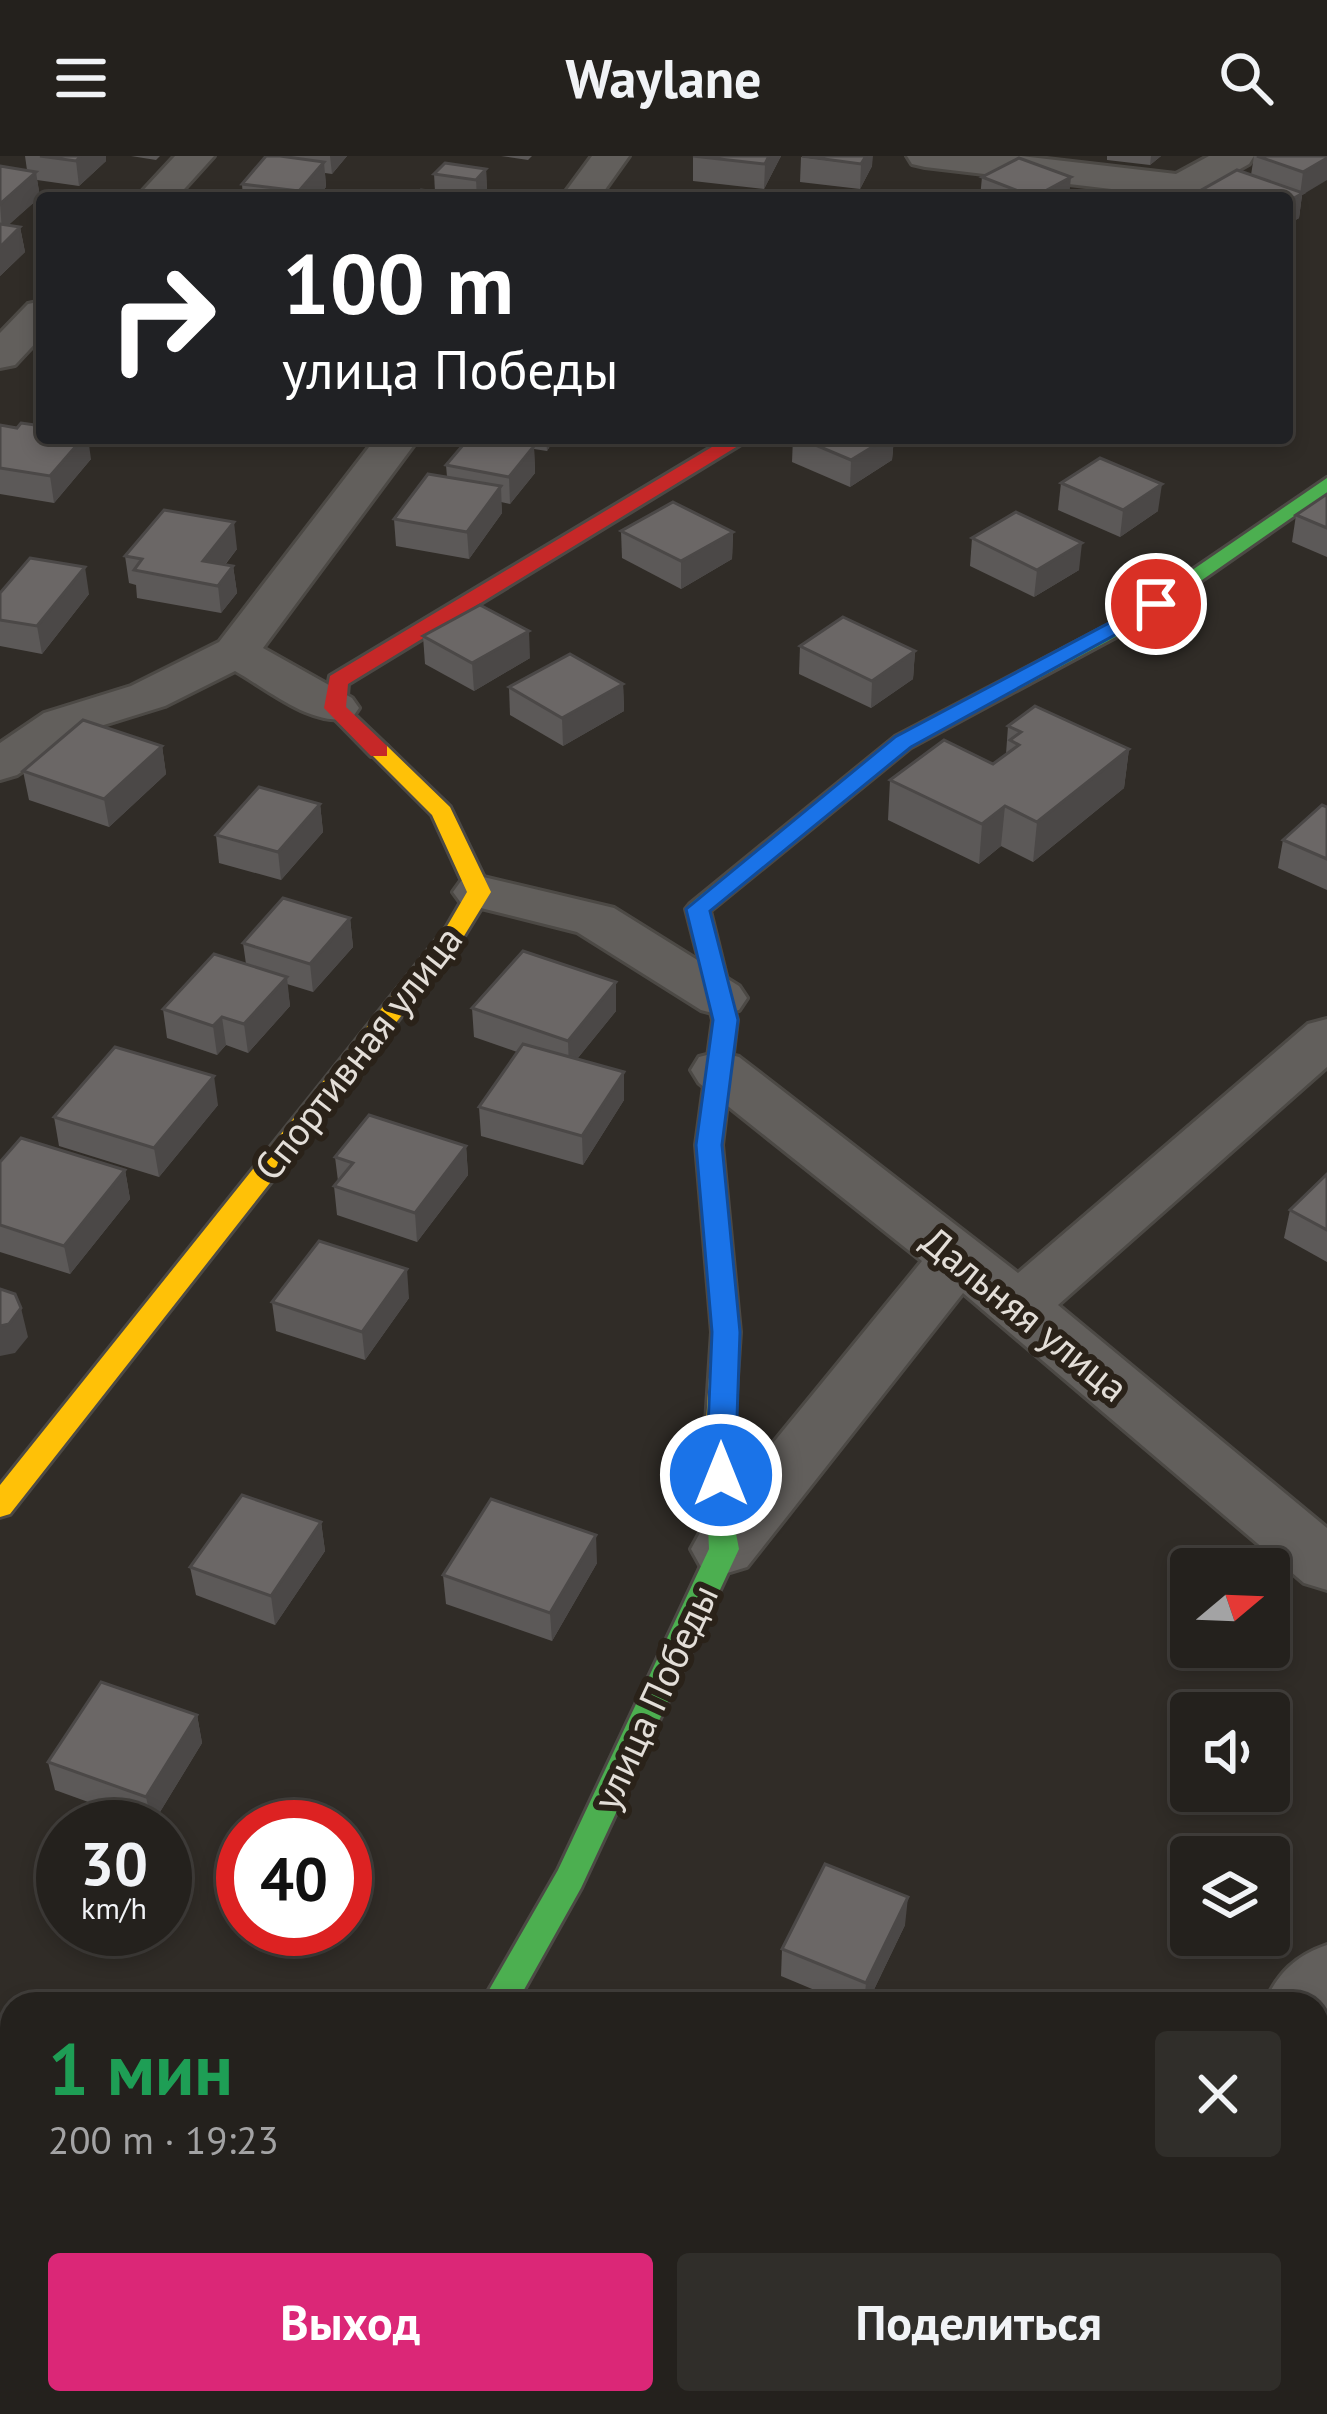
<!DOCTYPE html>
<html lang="ru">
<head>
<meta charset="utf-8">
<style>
  :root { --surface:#24211d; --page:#302e2a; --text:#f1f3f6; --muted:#a3a3a4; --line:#413e3b; --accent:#db2777 }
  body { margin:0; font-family:"PT Sans",sans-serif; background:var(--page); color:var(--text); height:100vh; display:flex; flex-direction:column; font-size:45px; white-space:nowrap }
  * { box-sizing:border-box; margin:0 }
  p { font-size:39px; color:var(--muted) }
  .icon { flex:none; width:66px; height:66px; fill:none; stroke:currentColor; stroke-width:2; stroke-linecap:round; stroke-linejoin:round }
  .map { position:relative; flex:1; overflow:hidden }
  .sheet { position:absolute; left:0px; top:1836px; width:1329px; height:423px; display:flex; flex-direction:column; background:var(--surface); border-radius:36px 36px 0 0; box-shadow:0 6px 18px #0003,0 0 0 3px var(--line) }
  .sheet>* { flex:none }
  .guide { position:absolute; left:36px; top:36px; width:1257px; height:252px; border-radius:12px; box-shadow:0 6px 18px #0003,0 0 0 3px var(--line); background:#202124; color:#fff; overflow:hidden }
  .needle { width:78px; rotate:71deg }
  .controls { position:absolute; left:1170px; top:1392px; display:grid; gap:24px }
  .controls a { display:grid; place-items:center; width:120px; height:120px; border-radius:12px; background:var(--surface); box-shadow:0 6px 18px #0003,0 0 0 3px var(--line); font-size:60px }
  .speed { position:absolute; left:36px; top:1644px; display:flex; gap:24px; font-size:60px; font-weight:700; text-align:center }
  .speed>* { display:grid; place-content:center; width:156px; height:156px; border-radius:50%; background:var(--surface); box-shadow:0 6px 18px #0003,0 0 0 3px var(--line); line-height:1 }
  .speed small { font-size:30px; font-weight:400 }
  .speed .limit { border:18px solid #d22; background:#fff; color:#111 }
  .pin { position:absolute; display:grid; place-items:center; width:102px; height:102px; color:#fff; margin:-51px; border:6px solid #fff; border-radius:50%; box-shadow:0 3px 12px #0007 }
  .me { position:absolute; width:132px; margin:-66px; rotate:0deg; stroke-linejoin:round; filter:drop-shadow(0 0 9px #0008) }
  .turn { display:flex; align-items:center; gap:42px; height:252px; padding:0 48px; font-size:54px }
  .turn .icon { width:156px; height:156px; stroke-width:2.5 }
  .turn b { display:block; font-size:84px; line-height:102px }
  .round { display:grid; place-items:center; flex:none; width:126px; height:126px; border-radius:12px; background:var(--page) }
  .head { display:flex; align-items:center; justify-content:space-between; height:204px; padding:0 48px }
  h1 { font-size:72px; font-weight:700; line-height:90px; color:#1e9e55 }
  .primary-button { display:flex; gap:24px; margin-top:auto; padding:24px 48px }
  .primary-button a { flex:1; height:138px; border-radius:12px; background:var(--accent); color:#fff; font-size:48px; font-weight:700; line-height:138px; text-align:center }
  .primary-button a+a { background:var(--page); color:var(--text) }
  header { display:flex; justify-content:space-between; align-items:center; height:156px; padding:0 48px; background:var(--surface); font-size:54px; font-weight:700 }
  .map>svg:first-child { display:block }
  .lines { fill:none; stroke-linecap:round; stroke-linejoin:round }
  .lane-casing { stroke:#4c4945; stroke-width:6 }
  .street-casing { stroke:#4c4945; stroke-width:6 }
  .fast-casing { stroke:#4c4945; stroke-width:6 }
  .slow-casing { stroke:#4c4945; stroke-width:6 }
  .jam-casing { stroke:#4c4945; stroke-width:6 }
  .lane { fill:#625f5c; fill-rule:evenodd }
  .street { fill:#625f5c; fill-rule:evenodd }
  .fast { fill:#4caf50; fill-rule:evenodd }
  .slow { fill:#ffc107; fill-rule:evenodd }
  .jam { fill:#c62828; fill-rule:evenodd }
  .wall { fill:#5c5958 }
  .shaded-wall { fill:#4b4847 }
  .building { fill:#6b6766; stroke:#4b4847; stroke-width:3 }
  .route { fill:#1a73e8; stroke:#114b97; stroke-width:3 }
  .labels { text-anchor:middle; stroke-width:12; stroke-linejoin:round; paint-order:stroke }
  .street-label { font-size:39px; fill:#e3ded8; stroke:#2a2219 }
</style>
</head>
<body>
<header><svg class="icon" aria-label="menu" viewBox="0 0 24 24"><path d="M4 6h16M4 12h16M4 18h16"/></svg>Waylane<svg class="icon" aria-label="search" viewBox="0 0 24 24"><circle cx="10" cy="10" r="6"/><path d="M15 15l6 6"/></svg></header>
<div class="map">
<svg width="1327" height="2258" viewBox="0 0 1327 2258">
  <rect width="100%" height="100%" fill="#302c27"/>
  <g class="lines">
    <defs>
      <g id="lane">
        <polygon points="1327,1897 1327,1961 1317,1964 1317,1901"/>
        <polygon points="1205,2247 1247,2247 1244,2258 1202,2258"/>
      </g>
      <g id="street">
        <polygon points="175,0 214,0 176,42 136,42"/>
        <polygon points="592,0 629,0 599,42 561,42"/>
        <polygon points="907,0 1021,0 1176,18 1209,0 1254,0 1249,8 1188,42 1141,42 1145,37 925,11 912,8"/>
        <polygon points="42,145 42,180 15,209 0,212 0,177 28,148"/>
        <path d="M 376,282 L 419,282 L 263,492 L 352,542 L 359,552 L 352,562 C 312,572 269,534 235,515 L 165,550 L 78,577 L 17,619 L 0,624 L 0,587 L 44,557 L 131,530 L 219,486 Z"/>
        <polygon points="479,720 614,752 739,830 747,842 739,854 720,859 701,854 577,776 461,747 453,736 461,725"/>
        <polygon points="1327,863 1327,911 1058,1149 1327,1372 1327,1434 1304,1427 963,1137 747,1411 724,1418 701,1411 691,1393 701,1375 922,1105 699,927 691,914 699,901 719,896 739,901 1018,1117 1308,868"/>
        <path d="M 1327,1789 L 1327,1871 L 1317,1875 L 1317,1848 L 1264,1848 C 1278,1817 1295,1800 1327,1789 Z"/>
        <polygon points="363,2247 445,2247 446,2258 362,2258"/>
        <polygon points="830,2247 921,2247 917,2258 825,2258"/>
      </g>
      <g id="fast">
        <polygon points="1327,322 1327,337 1136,470 911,591 710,755 732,844 720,852 711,850 686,753 690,748 895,581 1122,462"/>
        <polygon points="723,1359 733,1362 739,1393 581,1732 516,1848 481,1848 558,1714 709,1393 708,1370 713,1362"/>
      </g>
      <g id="slow">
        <polygon points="379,588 387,590 450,651 491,736 464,780 10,1358 0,1361 0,1329 446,772 467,736 432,659 368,595"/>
        <polygon points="720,836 732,844 737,864 722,989 740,1176 733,1282 738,1370 733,1378 713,1378 708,1370 705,1282 712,1176 696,989 713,864 708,844"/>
      </g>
      <polygon id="jam" points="727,282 751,282 348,528 346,551 387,590 387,600 371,600 324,552 330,520"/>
    </defs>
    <use href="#lane" class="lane-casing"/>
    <use href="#street" class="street-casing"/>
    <use href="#fast" class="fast-casing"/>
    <use href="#slow" class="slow-casing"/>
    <use href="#jam" class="jam-casing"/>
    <use href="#lane" class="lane"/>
    <use href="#street" class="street"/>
    <use href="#fast" class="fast"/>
    <use href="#slow" class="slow"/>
    <use href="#jam" class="jam"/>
  </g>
  <g class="wall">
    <polygon points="25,0 106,0 106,5 79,30 37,24 40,41 8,69 20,71 25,96 0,120 0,10 27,14"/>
    <polygon points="131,0 160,0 156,4"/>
    <polygon points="266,0 347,0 332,18 325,17 326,31 316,42 243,42 242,28"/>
    <polygon points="501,0 532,0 528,4"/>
    <polygon points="693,0 781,0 764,33 693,25"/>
    <polygon points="1107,0 1161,0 1150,9 1107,4"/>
    <polygon points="1254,0 1327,0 1302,39 1299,62 1287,69 1287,42 1198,42 1198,36 1251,19"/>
    <polygon points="801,1 872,10 860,33 800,26"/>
    <polygon points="486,13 487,38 484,42 435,35 434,18"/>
    <polygon points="982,21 1069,42 980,42"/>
    <polygon points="0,269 91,303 54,347 0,338"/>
    <polygon points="176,282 262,282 259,290 177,286"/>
    <polygon points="469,282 555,282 547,295 534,293 535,317 510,348 501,346 502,357 469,403 396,390 394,363 447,321 446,309"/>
    <polygon points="793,282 894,282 892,304 850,331 792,306"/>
    <polygon points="1220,282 1249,282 1239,289"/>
    <polygon points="1061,327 1158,355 1120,381 1058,354"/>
    <polygon points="1327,338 1327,401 1292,386 1296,359"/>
    <polygon points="621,375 733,376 732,403 681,433 622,402"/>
    <polygon points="972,382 1079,414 1034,441 970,410"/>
    <polygon points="237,393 225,409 233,410 237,437 221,457 137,442 136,429 129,427 125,400"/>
    <polygon points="0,437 89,438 42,498 0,490"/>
    <polygon points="423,480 530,502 474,535 425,508"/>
    <polygon points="800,490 915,495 913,523 871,552 799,518"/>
    <polygon points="623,528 624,555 563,590 510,559 509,531"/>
    <polygon points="1008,570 1129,593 1124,632 1033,706 1001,690 979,708 888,664 890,624 993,608 1006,598"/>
    <polygon points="162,590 166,618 109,671 29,644 23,615"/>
    <polygon points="320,648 323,676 281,724 219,707 216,679"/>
    <polygon points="1327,651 1327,734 1278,712 1283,684"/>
    <polygon points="350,762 353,791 313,836 287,828 290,850 248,897 226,889 217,899 167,882 163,853 246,808 243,787"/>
    <polygon points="472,852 616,855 577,903 624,916 624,944 583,1009 481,980 479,951 517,896 474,881"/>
    <polygon points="218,949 159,1021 59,990 54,961"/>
    <polygon points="466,990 468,1019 417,1086 337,1059 334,1030 338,1025 335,1001"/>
    <polygon points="0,1006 125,1014 130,1043 70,1118 0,1096"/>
    <polygon points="1327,1018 1327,1106 1284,1082 1290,1054"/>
    <polygon points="409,1142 365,1204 276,1175 272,1146"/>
    <polygon points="321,1366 325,1395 275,1469 196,1439 190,1411"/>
    <polygon points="597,1407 552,1485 446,1448 443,1419"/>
    <polygon points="197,1559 202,1587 152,1669 55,1634 48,1606"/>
    <polygon points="905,1769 867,1848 848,1848 781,1820 782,1793"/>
  </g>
  <g class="shaded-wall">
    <polygon points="81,0 106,0 106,5 79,30 76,5"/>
    <polygon points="330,0 347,0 332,18"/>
    <polygon points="769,0 781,0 764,33 765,8"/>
    <polygon points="866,0 873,0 872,10 860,33 861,8"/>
    <polygon points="1151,0 1161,0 1150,9"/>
    <polygon points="1327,2 1327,24 1302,39 1299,62 1287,69 1287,46 1300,39 1303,16"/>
    <polygon points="324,6 326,31 316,42 299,42 299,35"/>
    <polygon points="486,13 487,38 484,42 477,42 476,24"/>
    <polygon points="36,16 40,41 2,75 0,48"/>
    <polygon points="1071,21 1069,42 1034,42 1034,41"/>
    <polygon points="20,71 25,96 0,120 0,91"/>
    <polygon points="83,282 88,282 91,303 54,347 50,320"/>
    <polygon points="546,282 555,282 547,295"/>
    <polygon points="887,282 894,282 892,304 850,331 851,304"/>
    <polygon points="534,290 535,317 510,348 509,321"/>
    <polygon points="1162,328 1158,355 1120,381 1123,354"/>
    <polygon points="501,330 502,357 469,403 467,376"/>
    <polygon points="234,366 237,393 209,428 203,405"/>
    <polygon points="733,376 732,403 681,433 681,405"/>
    <polygon points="1082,387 1079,414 1034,441 1037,414"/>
    <polygon points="233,410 237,437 221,457 218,430"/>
    <polygon points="85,411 89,438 42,498 37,470"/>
    <polygon points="529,475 530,502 474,535 472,507"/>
    <polygon points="915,495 913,523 871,552 872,525"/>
    <polygon points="623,528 624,555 563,590 562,562"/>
    <polygon points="162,590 166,618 109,671 104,643"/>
    <polygon points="1129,593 1124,632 1033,706 1037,666"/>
    <polygon points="320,648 323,676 281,724 278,696"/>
    <polygon points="1005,650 1001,690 979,708 982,668"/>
    <polygon points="350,762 353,791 313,836 310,808"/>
    <polygon points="287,821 290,850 248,897 244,868"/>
    <polygon points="616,826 616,855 569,913 568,885"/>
    <polygon points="222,861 226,889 217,899 213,870"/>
    <polygon points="624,916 624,944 583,1009 582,980"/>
    <polygon points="214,920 218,949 159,1021 154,992"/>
    <polygon points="466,990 468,1019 417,1086 415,1057"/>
    <polygon points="125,1014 130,1043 70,1118 64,1090"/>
    <polygon points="407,1113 409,1142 365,1204 362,1176"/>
    <polygon points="21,1152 28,1181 15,1197 0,1200 0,1170"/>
    <polygon points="321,1366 325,1395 275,1469 271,1440"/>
    <polygon points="596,1379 597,1407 552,1485 550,1457"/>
    <polygon points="197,1559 202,1587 152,1669 146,1641"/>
    <polygon points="908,1741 905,1769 867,1848 864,1848 866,1827"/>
  </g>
  <g class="building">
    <polygon points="40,0 81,0 76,5"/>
    <polygon points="266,0 280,0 324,6 299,35 242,28"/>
    <polygon points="693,0 769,0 765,8"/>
    <polygon points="802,0 866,0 861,8"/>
    <polygon points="1257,0 1327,0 1327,2 1303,16"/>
    <polygon points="1019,2 1071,21 1034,41 982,21"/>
    <polygon points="445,7 486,13 476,24 434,18"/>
    <polygon points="0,10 36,16 0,48"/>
    <polygon points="1237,14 1303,37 1287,46 1287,42 1215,42 1198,36"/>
    <polygon points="421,34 484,42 414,42"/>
    <polygon points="0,68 20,71 0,91"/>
    <polygon points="21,267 42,270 42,282 83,282 50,320 0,312 0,269 17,272"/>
    <polygon points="469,282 491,282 534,290 509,321 446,309"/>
    <polygon points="799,282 887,282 851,304"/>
    <polygon points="1100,302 1162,328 1123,354 1061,327"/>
    <polygon points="428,318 501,330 467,376 394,363"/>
    <polygon points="1327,338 1327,372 1296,359"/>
    <polygon points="673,346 733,376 681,405 621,375"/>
    <polygon points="164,354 234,366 203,405 233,410 218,430 134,414 142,403 125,400"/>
    <polygon points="1016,356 1082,387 1037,414 972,382"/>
    <polygon points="30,402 85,411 37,470 0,464 0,437"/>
    <polygon points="480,449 529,475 472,507 423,480"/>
    <polygon points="843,461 915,495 872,525 800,490"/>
    <polygon points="570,498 623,528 562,562 509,531"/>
    <polygon points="1035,550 1129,593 1037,666 1005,650 982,668 890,624 944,584 993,608 1019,589 1010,584 1021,576 1008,570"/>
    <polygon points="83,564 162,590 104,643 23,615"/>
    <polygon points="259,631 320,648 278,696 216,679"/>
    <polygon points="1322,649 1327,651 1327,703 1283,684"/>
    <polygon points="283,742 350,762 310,808 243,787"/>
    <polygon points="523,795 616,826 568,885 472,852"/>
    <polygon points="214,798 287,821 244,868 222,861 213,870 163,853"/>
    <polygon points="523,888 624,916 582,980 479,951"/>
    <polygon points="115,891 214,920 154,992 54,961"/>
    <polygon points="369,959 466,990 415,1057 334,1030 353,1007 335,1001"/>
    <polygon points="21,982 125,1014 64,1090 0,1069 0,1006"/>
    <polygon points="1327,1018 1327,1074 1290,1054"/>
    <polygon points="319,1085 407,1113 362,1176 272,1146"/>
    <polygon points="0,1133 15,1138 21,1152 9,1168 0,1170"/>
    <polygon points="242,1339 321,1366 271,1440 190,1411"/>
    <polygon points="491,1343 596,1379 550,1457 443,1419"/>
    <polygon points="101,1526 197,1559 146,1641 48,1606"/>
    <polygon points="825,1708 908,1741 866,1827 782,1793"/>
  </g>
  <polygon class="route" points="1156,442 1167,448 1164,452 911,591 710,755 738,864 722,989 740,1176 735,1319 731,1327 711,1327 706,1319 712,1176 696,989 713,864 686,753 895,581"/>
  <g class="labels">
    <g class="street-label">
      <text transform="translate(358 897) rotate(-52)" y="14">Спортивная улица</text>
      <text transform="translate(1025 1158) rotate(39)" y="14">Дальняя улица</text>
      <text transform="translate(655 1541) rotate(-65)" y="14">улица Победы</text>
    </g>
  </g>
</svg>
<div class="controls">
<a><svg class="needle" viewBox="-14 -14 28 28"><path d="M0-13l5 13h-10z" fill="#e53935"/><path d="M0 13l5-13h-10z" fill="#a3a3a4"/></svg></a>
<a><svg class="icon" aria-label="sound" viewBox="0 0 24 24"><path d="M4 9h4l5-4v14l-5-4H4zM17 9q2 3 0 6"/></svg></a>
<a><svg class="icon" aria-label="layers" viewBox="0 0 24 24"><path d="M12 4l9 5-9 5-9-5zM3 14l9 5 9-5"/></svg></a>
</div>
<div class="speed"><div>30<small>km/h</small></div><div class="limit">40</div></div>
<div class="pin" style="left:1156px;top:448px;background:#d93025"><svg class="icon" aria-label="arrive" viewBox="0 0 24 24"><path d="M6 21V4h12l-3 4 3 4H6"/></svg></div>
<svg class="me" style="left:721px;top:1319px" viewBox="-20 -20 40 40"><circle r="17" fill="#1a73e8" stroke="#fff" stroke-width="3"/><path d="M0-11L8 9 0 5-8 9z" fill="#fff"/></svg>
<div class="guide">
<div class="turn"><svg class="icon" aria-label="right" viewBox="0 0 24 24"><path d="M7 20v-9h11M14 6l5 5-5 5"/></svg><div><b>100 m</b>улица Победы</div></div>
</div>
<section class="sheet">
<div class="head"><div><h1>1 мин</h1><p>200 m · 19:23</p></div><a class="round"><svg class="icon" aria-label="close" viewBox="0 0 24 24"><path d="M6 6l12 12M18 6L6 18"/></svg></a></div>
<div class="primary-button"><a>Выход</a><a>Поделиться</a></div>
</section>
</div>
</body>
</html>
